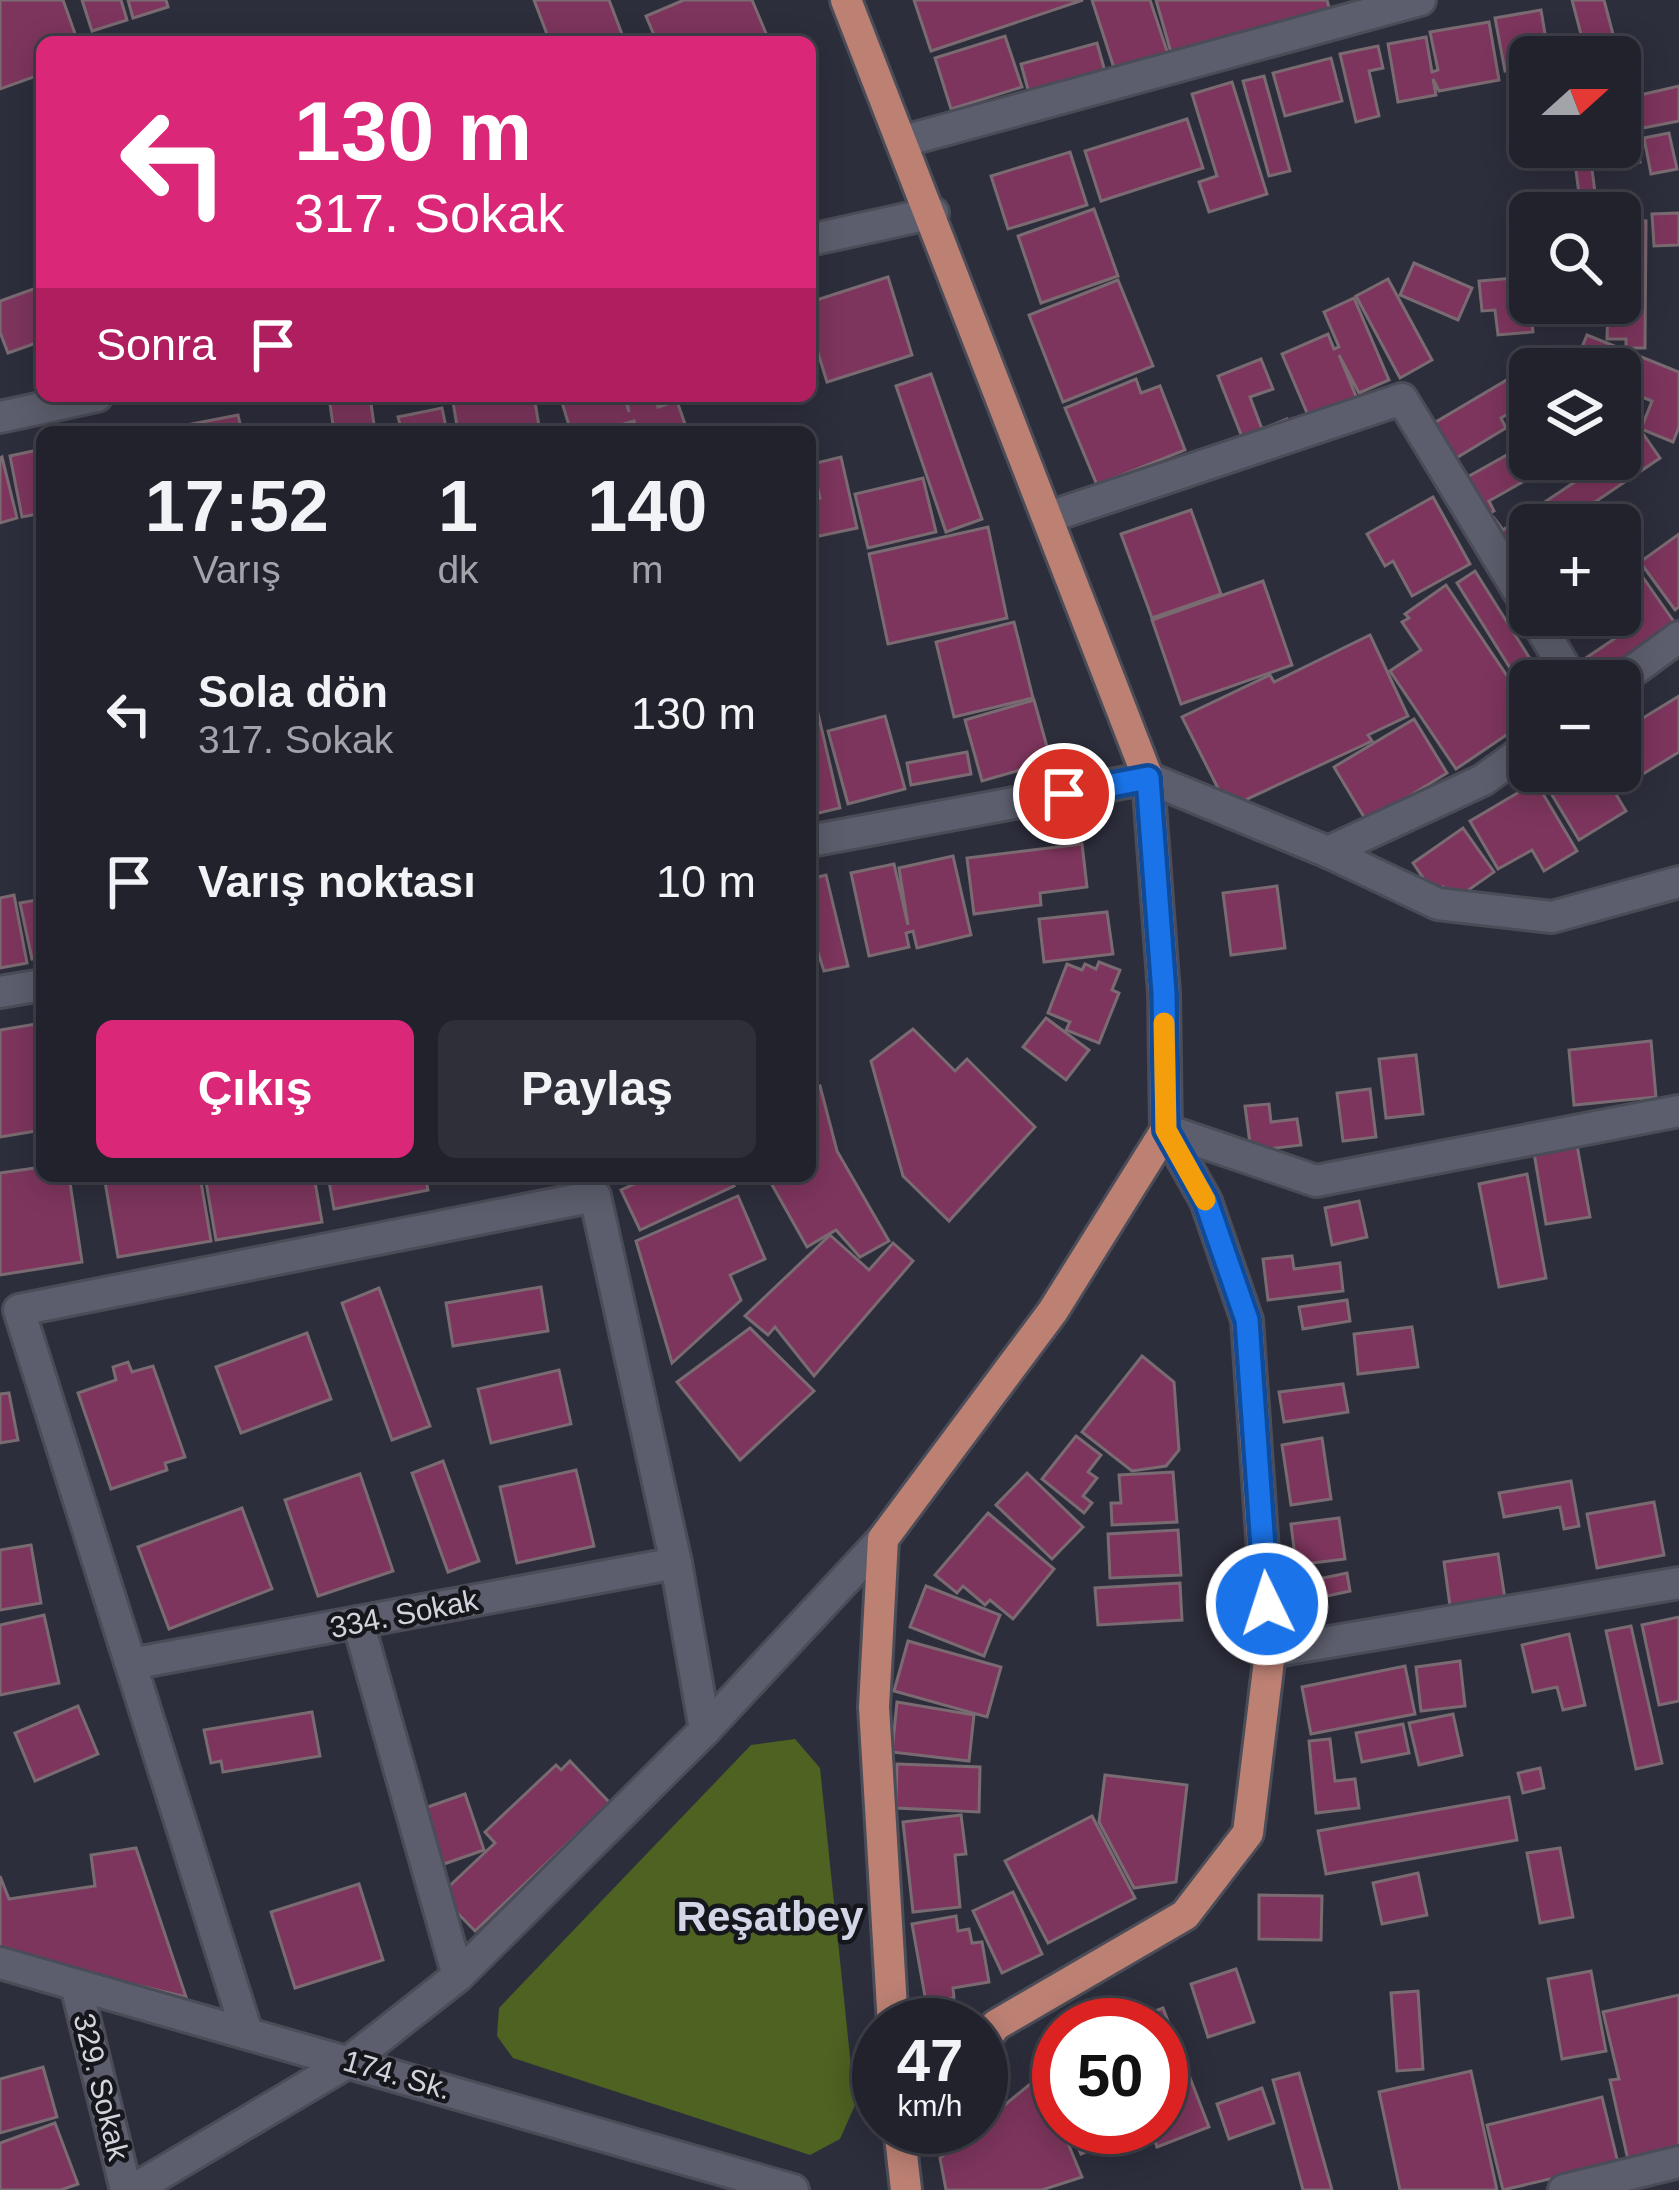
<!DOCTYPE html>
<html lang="tr">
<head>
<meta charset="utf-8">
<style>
  :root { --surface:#22222d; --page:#2e2f39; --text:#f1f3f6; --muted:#a2a4aa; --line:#3f3f49; --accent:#db2777 }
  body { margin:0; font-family:Helvetica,sans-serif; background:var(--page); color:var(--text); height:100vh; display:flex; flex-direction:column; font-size:45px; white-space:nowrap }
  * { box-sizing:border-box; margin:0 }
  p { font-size:39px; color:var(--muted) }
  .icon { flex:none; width:66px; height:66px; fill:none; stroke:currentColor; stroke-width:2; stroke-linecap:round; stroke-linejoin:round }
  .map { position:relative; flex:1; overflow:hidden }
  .sheet { position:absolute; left:36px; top:426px; width:780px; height:756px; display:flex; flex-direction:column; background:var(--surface); border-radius:18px; box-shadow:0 6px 30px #0003,0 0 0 3px var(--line) }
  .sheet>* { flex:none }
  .guide { position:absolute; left:36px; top:36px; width:780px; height:366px; border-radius:18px; box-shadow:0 6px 30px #0003,0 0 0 3px var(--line); background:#db2777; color:#fff; overflow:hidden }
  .needle { width:78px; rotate:69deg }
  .fabs { position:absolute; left:1509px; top:36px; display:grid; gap:24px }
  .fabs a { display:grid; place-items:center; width:132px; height:132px; border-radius:18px; background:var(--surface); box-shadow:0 6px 30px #0003,0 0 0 3px var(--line); font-size:60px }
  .speed { position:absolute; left:852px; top:1998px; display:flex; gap:24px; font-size:60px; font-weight:700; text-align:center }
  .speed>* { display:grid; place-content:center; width:156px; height:156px; border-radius:50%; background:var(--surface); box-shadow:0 6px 30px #0003,0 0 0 3px var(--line); line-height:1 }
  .speed small { font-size:30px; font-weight:400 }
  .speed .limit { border:18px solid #d22; background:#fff; color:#111 }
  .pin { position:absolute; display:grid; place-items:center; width:102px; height:102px; color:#fff; margin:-51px; border:6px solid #fff; border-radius:50%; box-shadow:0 3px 12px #0007 }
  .me { position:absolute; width:132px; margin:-66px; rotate:356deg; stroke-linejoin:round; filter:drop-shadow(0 0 9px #0008) }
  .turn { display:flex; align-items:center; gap:42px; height:252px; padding:0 60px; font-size:54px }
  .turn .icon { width:156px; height:156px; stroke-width:2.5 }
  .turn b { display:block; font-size:84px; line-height:102px }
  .then { display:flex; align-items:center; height:114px; padding:0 60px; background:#0003; gap:24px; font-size:45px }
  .eta { display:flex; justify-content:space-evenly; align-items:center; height:204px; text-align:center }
  .eta b { font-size:72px; font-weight:700; line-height:84px }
  .action { display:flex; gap:24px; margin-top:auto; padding:24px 60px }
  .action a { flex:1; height:138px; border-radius:18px; background:var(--accent); color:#fff; font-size:48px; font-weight:700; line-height:138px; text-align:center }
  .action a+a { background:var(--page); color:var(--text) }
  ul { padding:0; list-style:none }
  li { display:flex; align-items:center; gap:36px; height:168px; padding:0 60px }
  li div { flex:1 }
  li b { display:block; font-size:45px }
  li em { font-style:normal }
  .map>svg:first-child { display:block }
  .green { fill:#4e6222 }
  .building { fill:#7d355d; stroke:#7a6a71; stroke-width:3 }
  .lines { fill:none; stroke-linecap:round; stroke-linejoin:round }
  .minor-casing { stroke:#4a4c57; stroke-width:36 }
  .major-casing { stroke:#4a4c57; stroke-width:36 }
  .minor { stroke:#5c5e6d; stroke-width:30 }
  .major { stroke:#bd8174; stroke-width:30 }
  .route-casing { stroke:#114b97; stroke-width:30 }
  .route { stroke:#1a73e8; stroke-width:21 }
  .slow { stroke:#f59e0b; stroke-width:21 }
  .labels { text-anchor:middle; stroke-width:9; stroke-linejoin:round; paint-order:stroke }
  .street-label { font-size:30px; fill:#d2d3dc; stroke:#16171d }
  .district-label { font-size:42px; font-weight:bold; fill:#d3d6e7; stroke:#16171d }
</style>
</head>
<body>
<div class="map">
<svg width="1679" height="2190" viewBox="0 0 1679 2190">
  <rect width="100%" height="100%" fill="#2d2e3c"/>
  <polygon class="green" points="795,1739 820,1768 855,2105 840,2139 810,2155 513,2058 497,2036 499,2008 751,1745"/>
  <g class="building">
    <polygon points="0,0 63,0 78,42 42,42 42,74 0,89"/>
    <polygon points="82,0 121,0 127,20 92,31"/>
    <polygon points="128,0 166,0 168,7 133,18"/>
    <polygon points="534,0 609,0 625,42 550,42"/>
    <polygon points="684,0 752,0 768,38 657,42 646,16"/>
    <polygon points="914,0 1083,0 931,51"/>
    <polygon points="1092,0 1150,0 1168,54 1115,71"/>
    <polygon points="1156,0 1327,0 1330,11 1172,56"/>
    <polygon points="1572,0 1604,0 1619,57 1587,57"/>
    <polygon points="1541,10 1549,57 1530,57 1530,67 1505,71 1495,18"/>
    <polygon points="1489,22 1499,80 1439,91 1433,79 1436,95 1398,102 1388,44 1426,37 1432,72 1438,70 1430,32"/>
    <polygon points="1005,36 1022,87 951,109 935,58"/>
    <polygon points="1097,43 1106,75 1030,97 1021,64"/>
    <polygon points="1378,46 1383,68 1369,71 1379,116 1356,122 1340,54"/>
    <polygon points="1331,58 1342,101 1285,116 1273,73"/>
    <polygon points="1264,76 1290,171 1269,176 1243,81"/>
    <polygon points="1232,82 1267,194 1209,212 1199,182 1217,176 1192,94"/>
    <polygon points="1679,86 1679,121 1643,128 1636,96"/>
    <polygon points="1633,107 1640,162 1603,167 1600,147 1620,147 1620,108"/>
    <polygon points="1187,119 1203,168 1101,201 1085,151"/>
    <polygon points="1669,133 1677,169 1651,174 1644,138"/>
    <polygon points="1573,147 1589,147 1595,192 1579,194"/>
    <polygon points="1070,152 1087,205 1008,229 991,176"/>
    <polygon points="1094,209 1118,276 1041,303 1018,236"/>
    <polygon points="1679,213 1679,245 1654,246 1652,214"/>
    <polygon points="1620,220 1646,221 1645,348 1626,348 1626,339 1607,339 1608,303 1620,303"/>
    <polygon points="1414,263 1472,288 1458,320 1400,295"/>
    <polygon points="888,277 912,355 827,382 810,327 810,302"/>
    <polygon points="1527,277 1533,332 1498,335 1495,310 1482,311 1479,281"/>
    <polygon points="1388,279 1432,360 1400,378 1356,296"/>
    <polygon points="1118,280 1153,366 1063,402 1029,315"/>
    <polygon points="42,286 42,341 8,353 0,332 0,301"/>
    <polygon points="1354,298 1389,380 1359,393 1339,355 1360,406 1313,427 1282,354 1328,334 1334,349 1339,347 1324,312"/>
    <polygon points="1587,335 1679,372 1679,427 1673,442 1641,429 1652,401 1620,388 1620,369 1573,369"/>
    <polygon points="1549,355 1558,369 1530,369 1530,401 1501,418 1506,428 1453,460 1429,426"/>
    <polygon points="1261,359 1273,389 1250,397 1262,429 1287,419 1291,429 1246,447 1218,376"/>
    <polygon points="931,374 982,519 946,532 896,386"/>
    <polygon points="1136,379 1141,393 1160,386 1185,450 1097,485 1065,408"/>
    <polygon points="370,396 375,432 334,432 329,397"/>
    <polygon points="452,396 534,396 540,432 458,432"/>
    <polygon points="560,396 624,396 629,412 626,396 655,396 658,407 677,401 686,427 637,432 634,421 598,432 571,432"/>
    <polygon points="442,408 447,432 402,432 398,417"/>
    <polygon points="238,415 242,432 189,432 187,425"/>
    <polygon points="1637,425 1660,458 1561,525 1530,525 1530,545 1512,558 1489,522 1494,518 1503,530 1609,459 1620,459 1620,436"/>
    <polygon points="1530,442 1530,459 1563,459 1489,501 1494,511 1483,517 1462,480"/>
    <polygon points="42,449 42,513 22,517 10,456"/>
    <polygon points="2,457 17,518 0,523 0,458"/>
    <polygon points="841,457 857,528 810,538 810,500 820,498 812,464"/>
    <polygon points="923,478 936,532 868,548 855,494"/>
    <polygon points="1433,497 1470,564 1412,596 1393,561 1385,566 1367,534"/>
    <polygon points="1191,510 1221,594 1152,618 1121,534"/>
    <polygon points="988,527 1007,618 888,644 869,554"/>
    <polygon points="1679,534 1679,607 1675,610 1640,562"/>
    <polygon points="1626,553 1679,629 1605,681 1584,681 1574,666 1623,633 1611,615 1620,615 1620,558"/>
    <polygon points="1475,571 1544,681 1530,681 1530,700 1457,583"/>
    <polygon points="1263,581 1292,665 1181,704 1152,620"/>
    <polygon points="1446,585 1530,710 1530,719 1456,769 1390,671 1421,650 1402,622 1409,618 1405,614"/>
    <polygon points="1014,622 1033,698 954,717 936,642"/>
    <polygon points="1370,635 1408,716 1368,735 1372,741 1228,808 1182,717 1270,675 1274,682"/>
    <polygon points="1679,696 1679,752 1620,788 1610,771 1620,771 1620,732"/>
    <polygon points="1034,700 1051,761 982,781 965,720"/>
    <polygon points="817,709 840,808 810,815 810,710"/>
    <polygon points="885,716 905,789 848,804 828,731"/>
    <polygon points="1414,719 1447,773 1367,822 1334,767"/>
    <polygon points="967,752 971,774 911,785 907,763"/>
    <polygon points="1557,771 1602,771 1626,811 1579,840 1543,780"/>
    <polygon points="1536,782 1577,851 1544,871 1532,850 1498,869 1470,821"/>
    <polygon points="1463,828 1494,872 1453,901 1443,887 1434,894 1413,863"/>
    <polygon points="1082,844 1087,887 1040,893 1041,905 974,914 967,858"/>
    <polygon points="953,856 971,935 917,948 913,931 906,933 909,947 869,956 851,873 894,864 908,925 899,868"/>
    <polygon points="826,875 848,966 824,971 810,928 810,879"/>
    <polygon points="1277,886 1285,948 1231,955 1223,893"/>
    <polygon points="14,895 27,963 0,968 0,898"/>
    <polygon points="42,899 42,957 32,959 20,903"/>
    <polygon points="1107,912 1113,954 1044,962 1039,919"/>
    <polygon points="1099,962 1120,970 1112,990 1119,993 1099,1043 1066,1030 1070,1022 1048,1013 1067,964 1082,970 1085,964 1096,969"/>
    <polygon points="1046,1018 1089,1050 1066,1080 1023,1047"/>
    <polygon points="42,1023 42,1130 0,1137 0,1030"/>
    <polygon points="913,1029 955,1071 967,1059 1035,1127 949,1221 903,1176 871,1061"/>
    <polygon points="1651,1041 1656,1097 1574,1105 1569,1050"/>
    <polygon points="1416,1055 1423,1114 1386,1118 1379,1059"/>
    <polygon points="820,1086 837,1151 889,1241 860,1257 836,1230 807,1247 767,1176 810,1176 810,1092"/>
    <polygon points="1370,1089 1376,1137 1343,1141 1337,1093"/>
    <polygon points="1269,1104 1271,1122 1297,1119 1301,1145 1251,1151 1245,1106"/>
    <polygon points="1577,1145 1590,1217 1546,1224 1534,1153"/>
    <polygon points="42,1167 42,1176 69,1176 82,1262 0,1275 0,1173"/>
    <polygon points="1527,1174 1546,1278 1499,1287 1479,1184"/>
    <polygon points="104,1176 200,1176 211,1241 118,1257"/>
    <polygon points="205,1176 314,1176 322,1222 216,1240"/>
    <polygon points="328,1176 425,1176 428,1190 334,1209"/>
    <polygon points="652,1176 729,1176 734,1186 640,1230 621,1190"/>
    <polygon points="738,1196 765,1259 730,1275 741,1300 672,1363 636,1241"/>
    <polygon points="1359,1201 1367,1237 1332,1245 1325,1208"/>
    <polygon points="830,1235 869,1270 893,1243 913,1261 814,1376 775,1327 768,1335 745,1316"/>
    <polygon points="1292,1256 1294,1269 1340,1263 1343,1291 1268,1300 1263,1259"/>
    <polygon points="541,1287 548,1331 453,1346 446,1303"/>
    <polygon points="379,1288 430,1426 392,1440 342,1303"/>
    <polygon points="1347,1300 1350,1321 1303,1329 1299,1307"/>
    <polygon points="1412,1327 1418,1367 1358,1374 1354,1334"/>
    <polygon points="750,1328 814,1391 740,1460 677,1382"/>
    <polygon points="307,1333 331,1399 241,1433 216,1367"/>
    <polygon points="1142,1356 1174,1382 1179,1450 1166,1466 1132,1471 1082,1432"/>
    <polygon points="128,1362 132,1372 153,1366 185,1457 165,1463 167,1470 111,1489 78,1393 116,1380 113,1367"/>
    <polygon points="559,1370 571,1424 491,1443 478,1389"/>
    <polygon points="1343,1384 1348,1412 1284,1422 1279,1392"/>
    <polygon points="9,1393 18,1440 0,1443 0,1394"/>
    <polygon points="1076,1436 1101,1455 1088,1472 1097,1478 1083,1496 1092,1503 1084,1513 1042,1479"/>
    <polygon points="1322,1438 1331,1499 1291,1505 1282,1445"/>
    <polygon points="443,1461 479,1561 448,1572 412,1473"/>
    <polygon points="576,1470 594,1546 517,1563 500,1487"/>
    <polygon points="1173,1472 1177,1522 1112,1525 1111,1503 1121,1503 1119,1475"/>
    <polygon points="1027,1473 1083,1527 1052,1559 996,1505"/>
    <polygon points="360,1474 393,1571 318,1596 285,1500"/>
    <polygon points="1571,1481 1579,1526 1564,1529 1560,1507 1504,1517 1499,1493"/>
    <polygon points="1654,1502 1664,1555 1597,1568 1587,1514"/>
    <polygon points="242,1508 272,1589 169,1629 138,1547"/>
    <polygon points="988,1513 1054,1569 1013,1619 990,1600 985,1605 963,1586 957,1593 935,1575"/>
    <polygon points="1339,1518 1345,1559 1296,1565 1291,1524"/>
    <polygon points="1178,1530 1181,1575 1110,1578 1108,1534"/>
    <polygon points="31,1545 41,1603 0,1610 0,1550"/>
    <polygon points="1498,1554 1506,1605 1451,1613 1444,1562"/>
    <polygon points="1347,1573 1350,1591 1318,1598 1314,1580"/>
    <polygon points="1180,1583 1182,1620 1098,1625 1095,1588"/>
    <polygon points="926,1586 1000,1615 984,1656 910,1627"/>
    <polygon points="44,1615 59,1683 0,1695 0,1625"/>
    <polygon points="1679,1617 1679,1701 1659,1705 1642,1625"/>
    <polygon points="1631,1626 1662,1763 1636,1769 1606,1631"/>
    <polygon points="1569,1634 1585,1705 1563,1710 1557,1687 1533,1692 1522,1645"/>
    <polygon points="908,1641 1001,1667 987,1717 894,1691"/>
    <polygon points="1460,1661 1465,1706 1421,1711 1416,1667"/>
    <polygon points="1405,1666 1415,1714 1311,1734 1302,1687"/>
    <polygon points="897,1702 974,1715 969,1761 892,1752"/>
    <polygon points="78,1706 98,1754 35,1781 15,1733"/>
    <polygon points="312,1712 320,1756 223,1772 221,1761 211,1763 204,1730"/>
    <polygon points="1453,1714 1462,1755 1419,1765 1409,1723"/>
    <polygon points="1403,1724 1409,1753 1362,1762 1356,1733"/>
    <polygon points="1330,1739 1335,1781 1355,1779 1359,1808 1316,1813 1309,1741"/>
    <polygon points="570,1761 610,1803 475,1931 440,1895 495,1843 485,1832 556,1765 561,1770"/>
    <polygon points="897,1764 980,1767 979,1812 896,1808"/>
    <polygon points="1540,1768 1544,1788 1523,1793 1518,1773"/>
    <polygon points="1105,1775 1187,1785 1176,1882 1134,1888 1099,1822"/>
    <polygon points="465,1794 484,1850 441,1865 422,1809"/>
    <polygon points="1509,1797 1517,1840 1326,1874 1318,1831"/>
    <polygon points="961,1815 966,1854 955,1855 960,1907 913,1912 903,1822"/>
    <polygon points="1092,1816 1135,1898 1048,1943 1005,1861"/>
    <polygon points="136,1848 186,1997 0,1952 0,1876 9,1899 95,1886 91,1855"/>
    <polygon points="1560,1848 1573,1917 1540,1923 1527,1853"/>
    <polygon points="1418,1873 1427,1915 1382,1924 1373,1883"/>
    <polygon points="359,1884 383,1960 295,1988 271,1912"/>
    <polygon points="1013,1892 1042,1954 1002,1973 973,1911"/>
    <polygon points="1259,1895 1322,1896 1321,1940 1259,1939"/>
    <polygon points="956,1916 958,1931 969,1929 972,1943 982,1942 989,1982 953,1988 954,1998 926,2002 912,1924"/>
    <polygon points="1236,1969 1254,2022 1208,2037 1191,1984"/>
    <polygon points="1591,1971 1606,2051 1562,2059 1548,1979"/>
    <polygon points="1418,1991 1423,2069 1397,2071 1391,1993"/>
    <polygon points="1679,1995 1679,2149 1628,2160 1610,2080 1619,2079 1603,2012"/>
    <polygon points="1163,2008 1209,2127 1157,2147 1150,2127 1161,2127 1161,2025 1119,2025"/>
    <polygon points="1059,2054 1059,2105 1040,2063"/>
    <polygon points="43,2067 57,2117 0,2133 0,2079"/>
    <polygon points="1471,2071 1497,2190 1400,2190 1379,2092"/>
    <polygon points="1299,2073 1332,2190 1303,2190 1273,2080"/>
    <polygon points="1040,2076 1082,2177 1042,2190 946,2190 940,2158"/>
    <polygon points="1262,2088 1274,2123 1229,2139 1217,2104"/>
    <polygon points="1602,2097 1618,2163 1503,2190 1487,2125"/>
    <polygon points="55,2123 78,2184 61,2190 0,2190 0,2143"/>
    <polygon points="1069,2127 1142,2127 1081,2154"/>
  </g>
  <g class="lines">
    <defs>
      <g id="minor">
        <polyline points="904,141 1420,0"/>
        <polyline points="810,240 933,213"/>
        <polyline points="0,417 97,396"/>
        <polyline points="1049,517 1402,399 1530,610"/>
        <polyline points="1533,615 1573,681"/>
        <polyline points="1619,681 1679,637"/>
        <polyline points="810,841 1148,778 1328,852 1483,780 1530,746"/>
        <polyline points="1328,852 1438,904 1552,917 1679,882"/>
        <polyline points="0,992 42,985"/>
        <polyline points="1166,1130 1316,1181 1679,1111"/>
        <polyline points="358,1622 458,1976"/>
        <polyline points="1270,1652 1679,1583"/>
        <polyline points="131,1664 676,1563"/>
        <polyline points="0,1963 793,2190"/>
        <polyline points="76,1985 126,2190"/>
        <polyline points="247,2033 19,1310 595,1196 676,1563 705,1730"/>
        <polyline points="133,2190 350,2061 458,1976 705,1730 883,1539"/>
        <polyline points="1564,2190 1679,2162"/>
      </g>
      <g id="major">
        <polyline points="846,0 1148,778 1164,993 1166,1130 1206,1201 1247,1320 1270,1652 1248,1833 1185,1915 996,2025 981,2044"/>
        <polyline points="893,2025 874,1707 883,1539 1053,1311 1166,1130"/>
        <polyline points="899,2127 906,2190"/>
      </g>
    </defs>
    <use href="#minor" class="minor-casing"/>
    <use href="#major" class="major-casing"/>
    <use href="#minor" class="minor"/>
    <use href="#major" class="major"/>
  </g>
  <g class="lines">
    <defs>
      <polyline id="route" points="1064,794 1148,778 1164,993 1166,1130 1206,1201 1247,1320 1267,1604"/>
    </defs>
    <use href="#route" class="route-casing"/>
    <use href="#route" class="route"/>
    <polyline class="slow" points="1164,1023 1166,1130 1205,1200"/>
  </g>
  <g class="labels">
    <g class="street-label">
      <text transform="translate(404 1614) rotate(-11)" y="10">334. Sokak</text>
      <text transform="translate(397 2075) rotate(16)" y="10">174. Sk.</text>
      <text transform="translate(101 2087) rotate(76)" y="10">329. Sokak</text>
    </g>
    <g class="district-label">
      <text x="770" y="1931">Reşatbey</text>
    </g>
  </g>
</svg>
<div class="fabs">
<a><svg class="needle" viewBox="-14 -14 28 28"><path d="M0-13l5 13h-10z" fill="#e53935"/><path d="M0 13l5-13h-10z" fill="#a2a4aa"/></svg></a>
<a><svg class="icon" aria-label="search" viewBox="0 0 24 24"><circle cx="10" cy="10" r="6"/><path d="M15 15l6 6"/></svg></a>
<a><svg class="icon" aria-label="layers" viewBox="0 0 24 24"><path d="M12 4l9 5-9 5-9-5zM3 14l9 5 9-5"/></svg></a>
<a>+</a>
<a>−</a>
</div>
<div class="speed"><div>47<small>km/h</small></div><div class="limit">50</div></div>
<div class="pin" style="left:1064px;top:794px;background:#d93025"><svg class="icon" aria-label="arrive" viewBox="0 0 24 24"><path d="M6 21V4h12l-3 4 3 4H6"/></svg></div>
<svg class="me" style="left:1267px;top:1604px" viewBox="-20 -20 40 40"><circle r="17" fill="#1a73e8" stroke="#fff" stroke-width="3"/><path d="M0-11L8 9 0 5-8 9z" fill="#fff"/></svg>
<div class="guide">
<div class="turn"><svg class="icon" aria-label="left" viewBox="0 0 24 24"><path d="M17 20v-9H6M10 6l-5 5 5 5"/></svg><div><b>130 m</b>317. Sokak</div></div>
<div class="then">Sonra<svg class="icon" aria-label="arrive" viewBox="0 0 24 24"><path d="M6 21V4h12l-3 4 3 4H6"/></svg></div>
</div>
<section class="sheet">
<div class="eta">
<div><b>17:52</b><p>Varış</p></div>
<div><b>1</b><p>dk</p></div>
<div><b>140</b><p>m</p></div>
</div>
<ul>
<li><svg class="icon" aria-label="left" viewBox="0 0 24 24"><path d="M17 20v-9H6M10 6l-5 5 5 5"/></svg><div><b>Sola dön</b><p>317. Sokak</p></div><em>130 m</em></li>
<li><svg class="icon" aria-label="arrive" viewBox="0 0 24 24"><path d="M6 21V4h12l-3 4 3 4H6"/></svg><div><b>Varış noktası</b></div><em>10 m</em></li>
</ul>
<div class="action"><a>Çıkış</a><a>Paylaş</a></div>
</section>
</div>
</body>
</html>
